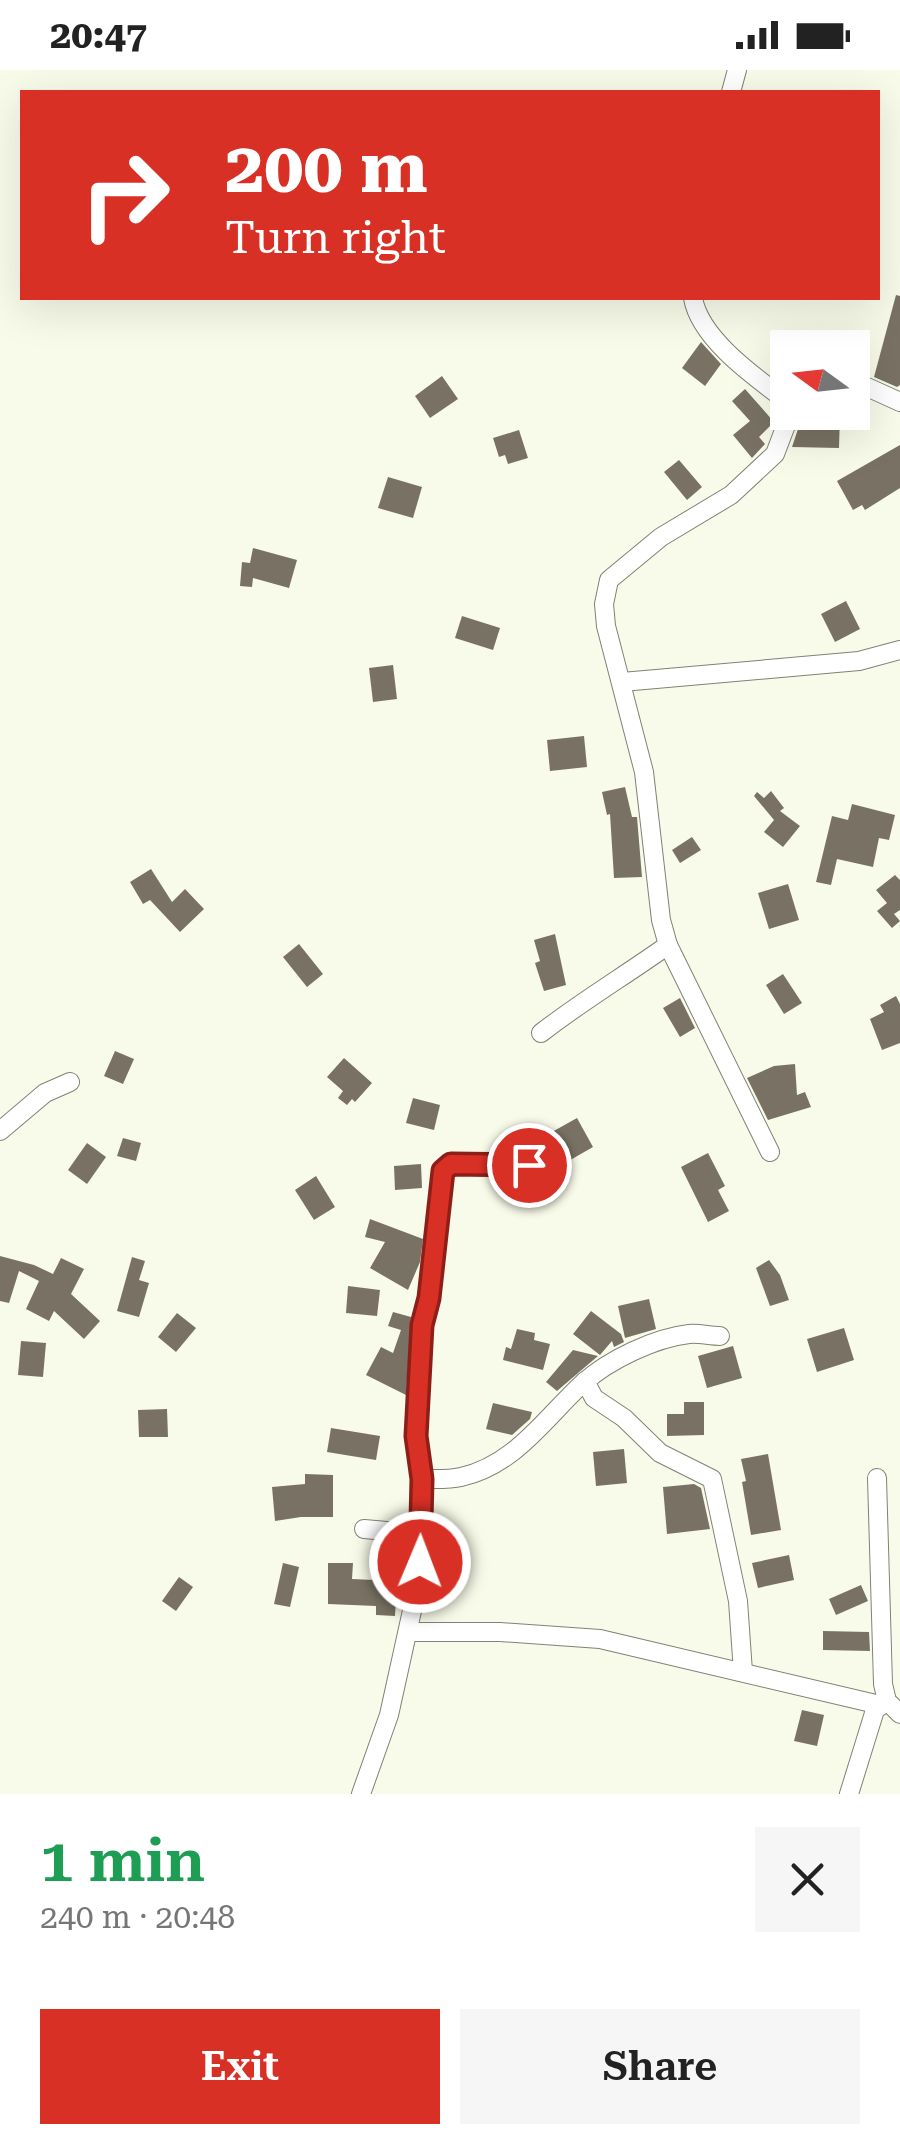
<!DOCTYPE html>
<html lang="en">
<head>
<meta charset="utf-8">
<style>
  :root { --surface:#fff; --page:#f6f6f6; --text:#222; --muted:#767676; --accent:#d93025 }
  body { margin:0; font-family:"Roboto Serif",serif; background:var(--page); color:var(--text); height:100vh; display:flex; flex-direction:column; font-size:38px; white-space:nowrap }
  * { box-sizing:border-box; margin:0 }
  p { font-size:32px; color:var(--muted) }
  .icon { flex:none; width:55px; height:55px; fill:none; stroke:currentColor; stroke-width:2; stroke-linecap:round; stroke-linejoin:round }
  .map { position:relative; height:1724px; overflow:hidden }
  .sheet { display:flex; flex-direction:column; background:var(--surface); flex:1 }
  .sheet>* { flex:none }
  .hud { position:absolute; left:20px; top:20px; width:860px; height:210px; border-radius:0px; box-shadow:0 10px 40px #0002; background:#d93025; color:#fff; overflow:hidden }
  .needle { width:65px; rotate:285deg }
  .controls { position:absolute; left:770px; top:260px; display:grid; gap:20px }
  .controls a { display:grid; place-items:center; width:100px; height:100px; border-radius:0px; background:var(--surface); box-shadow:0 10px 40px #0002; font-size:50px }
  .pin { position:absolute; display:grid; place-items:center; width:85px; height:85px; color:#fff; margin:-42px; border:5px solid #fff; border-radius:50%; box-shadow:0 2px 10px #0007 }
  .me { position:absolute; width:110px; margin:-55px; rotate:1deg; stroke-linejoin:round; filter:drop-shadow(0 0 8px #0008) }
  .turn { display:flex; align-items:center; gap:35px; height:210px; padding:0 40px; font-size:45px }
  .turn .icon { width:130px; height:130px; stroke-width:2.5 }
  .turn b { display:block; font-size:70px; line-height:85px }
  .round { display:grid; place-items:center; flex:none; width:105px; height:105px; border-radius:0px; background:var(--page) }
  .overview { display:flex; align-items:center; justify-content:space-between; height:170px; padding:0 40px }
  h1 { font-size:60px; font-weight:600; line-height:75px; color:#1e9e55 }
  .action { display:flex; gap:20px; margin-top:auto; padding:20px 40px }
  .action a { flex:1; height:115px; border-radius:0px; background:var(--accent); color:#fff; font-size:40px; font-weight:600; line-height:115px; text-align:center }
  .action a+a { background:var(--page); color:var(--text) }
  .status { display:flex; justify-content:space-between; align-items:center; height:70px; padding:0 50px; background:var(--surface); direction:ltr }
  .status svg { height:28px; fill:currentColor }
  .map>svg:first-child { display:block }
  .building { fill:#797264 }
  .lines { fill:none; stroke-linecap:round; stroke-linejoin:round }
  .minor-casing { stroke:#808273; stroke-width:20 }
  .minor { stroke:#fff; stroke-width:18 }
  .route-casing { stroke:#8d1f18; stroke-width:25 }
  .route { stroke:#d93025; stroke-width:18 }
</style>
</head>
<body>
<div class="status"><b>20:47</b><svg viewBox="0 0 49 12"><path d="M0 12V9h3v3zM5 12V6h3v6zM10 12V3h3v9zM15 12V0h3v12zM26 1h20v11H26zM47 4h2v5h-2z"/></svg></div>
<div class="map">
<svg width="900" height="1724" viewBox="0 0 900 1724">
  <rect width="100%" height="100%" fill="#f9fbea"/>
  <g class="building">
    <polygon points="896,225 900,226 900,315 897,317 874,307"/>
    <polygon points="701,272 721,294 705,316 682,298"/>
    <polygon points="442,306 458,329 430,348 415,326"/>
    <polygon points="745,319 774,352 759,367 765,374 752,388 733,365 750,351 732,331"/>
    <polygon points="803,344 840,345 839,378 792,377"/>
    <polygon points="519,360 528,388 508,394 505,385 499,387 493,368"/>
    <polygon points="900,375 900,418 865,440 862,435 853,440 837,411"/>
    <polygon points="679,390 702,417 687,430 664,402"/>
    <polygon points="388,407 422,417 413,448 378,438"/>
    <polygon points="253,478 297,490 289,518 253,508 252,517 240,516 242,492 250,493"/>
    <polygon points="846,531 860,559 835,572 821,544"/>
    <polygon points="462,546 500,558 493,580 455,568"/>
    <polygon points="393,595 397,629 373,632 369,598"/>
    <polygon points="584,666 587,697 550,701 547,670"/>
    <polygon points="625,717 632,747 637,747 642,807 614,808 610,744 607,745 602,722"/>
    <polygon points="771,721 784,738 780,741 800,756 783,777 764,762 774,750 754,726 757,722 764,728"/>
    <polygon points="852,734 895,745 889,770 879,768 873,797 837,789 831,815 816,812 832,746 848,750"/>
    <polygon points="692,767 701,780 680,793 672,780"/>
    <polygon points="151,799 172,832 185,819 204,839 180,862 150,830 143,834 130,812"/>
    <polygon points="895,805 900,810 900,840 894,844 900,851 892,858 877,841 887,833 876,820"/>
    <polygon points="788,814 799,850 769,859 758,823"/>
    <polygon points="555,864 566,915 544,921 535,893 540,891 534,870"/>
    <polygon points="299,874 323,904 307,917 283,887"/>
    <polygon points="783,904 802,933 784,944 766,915"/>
    <polygon points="896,926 900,934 900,973 882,980 870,949 884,942 880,935"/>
    <polygon points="680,928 695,958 680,967 663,938"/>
    <polygon points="115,981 134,989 123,1014 104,1006"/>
    <polygon points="344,988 372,1013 355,1032 352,1029 347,1035 338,1028 343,1021 327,1007"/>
    <polygon points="795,994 797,1025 805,1022 811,1037 768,1050 747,1008 774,996"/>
    <polygon points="413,1028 440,1035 434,1060 406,1053"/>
    <polygon points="577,1048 593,1077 565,1093 556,1077 550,1080 543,1067"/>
    <polygon points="123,1068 141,1073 136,1091 117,1086"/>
    <polygon points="87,1073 106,1087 87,1114 68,1100"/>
    <polygon points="708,1083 725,1116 718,1120 729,1141 708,1152 681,1097"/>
    <polygon points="421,1094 422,1118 395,1120 394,1096"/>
    <polygon points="316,1106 335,1137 314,1150 295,1120"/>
    <polygon points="370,1149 423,1169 420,1192 408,1220 370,1198 385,1172 365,1167"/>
    <polygon points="0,1186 34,1195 53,1204 61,1188 84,1199 71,1224 100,1251 84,1269 54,1241 49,1251 26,1239 39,1211 19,1201 9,1233 0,1231"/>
    <polygon points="132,1187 145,1191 139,1210 149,1213 139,1247 117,1241"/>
    <polygon points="769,1190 780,1205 789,1230 770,1236 756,1198"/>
    <polygon points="348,1216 380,1220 377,1246 346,1243"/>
    <polygon points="649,1229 656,1259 625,1268 618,1236"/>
    <polygon points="591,1241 621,1264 624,1272 614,1277 612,1271 600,1285 573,1264"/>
    <polygon points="393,1242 411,1247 406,1325 366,1305 381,1277 393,1283 401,1260 388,1256"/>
    <polygon points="177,1243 196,1258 176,1282 158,1267"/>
    <polygon points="844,1258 854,1290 817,1302 807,1269"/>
    <polygon points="517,1259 535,1263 534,1270 550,1274 543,1300 503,1290 506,1277 511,1279"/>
    <polygon points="21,1271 46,1273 43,1307 18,1305"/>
    <polygon points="733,1276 742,1308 707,1318 698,1286"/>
    <polygon points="573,1280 598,1286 557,1321 546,1312"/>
    <polygon points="684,1332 704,1332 704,1365 667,1366 667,1344 684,1344"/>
    <polygon points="493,1333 532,1342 530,1349 512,1365 486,1359"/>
    <polygon points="167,1339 168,1367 139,1367 138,1340"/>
    <polygon points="331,1358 380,1366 376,1390 327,1382"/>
    <polygon points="624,1379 627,1413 596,1416 593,1382"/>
    <polygon points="768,1384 781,1460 751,1465 742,1412 746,1411 741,1389"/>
    <polygon points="305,1404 333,1405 333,1447 301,1447 275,1451 272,1417 305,1414"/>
    <polygon points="694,1414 701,1418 710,1459 667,1464 663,1417"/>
    <polygon points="789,1485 794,1510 758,1518 752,1493"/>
    <polygon points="283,1493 299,1497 290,1537 274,1534"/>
    <polygon points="328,1493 353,1493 352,1509 397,1511 395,1546 376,1545 376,1536 328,1534"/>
    <polygon points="179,1507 193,1517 176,1541 162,1531"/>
    <polygon points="861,1515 868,1531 836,1545 829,1529"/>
    <polygon points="823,1561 869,1562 870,1581 823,1580"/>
    <polygon points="802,1640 824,1645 817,1676 794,1671"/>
  </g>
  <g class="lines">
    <defs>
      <g id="minor">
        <polyline points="731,22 737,0"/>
        <path d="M 693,228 C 700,269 755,307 788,332"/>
        <polyline points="852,321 867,317 900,332"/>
        <polyline points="622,612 859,591 900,580"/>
        <path d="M 541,963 C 582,931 626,905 668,875"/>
        <polyline points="0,1061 45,1023 70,1012"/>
        <polyline points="770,1082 668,875 661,850 644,702 606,556 604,534 609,510 661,467 731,425 775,384 791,342"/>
        <polyline points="585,1311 594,1328 624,1348 660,1383 712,1409 738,1531 743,1602"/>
        <polyline points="877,1408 883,1614 887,1631 900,1644"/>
        <path d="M 422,1409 C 434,1409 448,1410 461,1407 C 515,1395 545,1348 583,1313 C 609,1290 654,1268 689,1264 C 699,1263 710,1266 720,1266"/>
        <polyline points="364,1459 421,1464"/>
        <polyline points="409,1562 500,1562 600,1569 880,1635"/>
        <polyline points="361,1724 389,1645 417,1518 422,1409 416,1366 422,1255 429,1228 443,1101 451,1094 529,1095"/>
        <polyline points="849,1724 875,1640 887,1631"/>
      </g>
    </defs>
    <use href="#minor" class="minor-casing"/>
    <use href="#minor" class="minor"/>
  </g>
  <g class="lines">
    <defs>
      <polyline id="route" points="420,1492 422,1409 416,1366 422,1255 429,1228 443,1101 451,1094 529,1095"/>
    </defs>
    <use href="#route" class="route-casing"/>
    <use href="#route" class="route"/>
  </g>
</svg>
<div class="controls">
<a><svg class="needle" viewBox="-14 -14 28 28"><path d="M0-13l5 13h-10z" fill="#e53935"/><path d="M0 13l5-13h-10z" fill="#767676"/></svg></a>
</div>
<div class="pin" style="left:529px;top:1095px;background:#d93025"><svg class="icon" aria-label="arrive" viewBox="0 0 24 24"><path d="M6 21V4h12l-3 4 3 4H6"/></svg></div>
<svg class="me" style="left:420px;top:1492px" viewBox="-20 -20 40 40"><circle r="17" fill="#d93025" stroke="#fff" stroke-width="3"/><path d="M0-11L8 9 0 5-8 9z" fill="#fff"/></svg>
<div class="hud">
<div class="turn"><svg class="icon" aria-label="right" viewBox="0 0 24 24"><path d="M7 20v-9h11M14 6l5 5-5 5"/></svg><div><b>200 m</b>Turn right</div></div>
</div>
</div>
<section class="sheet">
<div class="overview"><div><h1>1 min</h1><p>240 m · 20:48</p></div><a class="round"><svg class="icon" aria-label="close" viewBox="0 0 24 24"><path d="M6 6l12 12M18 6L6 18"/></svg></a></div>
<div class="action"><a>Exit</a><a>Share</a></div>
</section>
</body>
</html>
